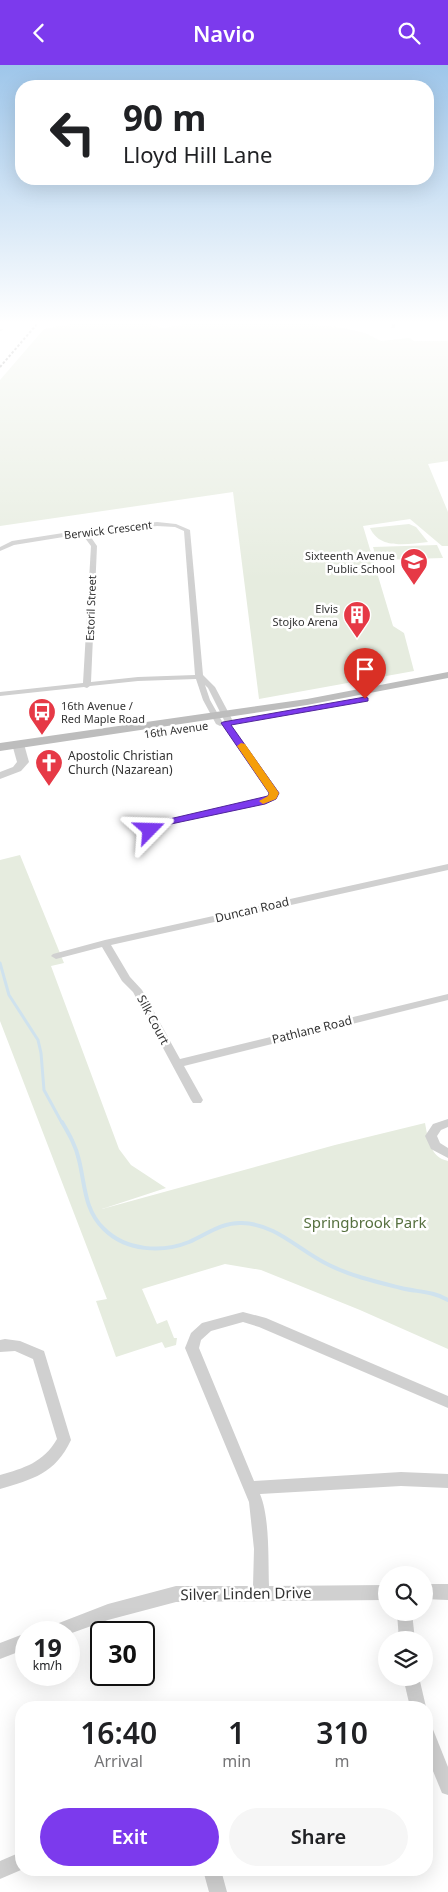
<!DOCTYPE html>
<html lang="en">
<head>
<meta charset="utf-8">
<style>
  :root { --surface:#fff; --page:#f6f6f6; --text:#202124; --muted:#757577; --accent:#7c3aed }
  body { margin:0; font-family:"Noto Sans",sans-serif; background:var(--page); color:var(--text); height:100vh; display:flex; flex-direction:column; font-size:19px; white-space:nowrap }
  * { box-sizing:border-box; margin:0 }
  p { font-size:16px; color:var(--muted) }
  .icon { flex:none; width:28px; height:28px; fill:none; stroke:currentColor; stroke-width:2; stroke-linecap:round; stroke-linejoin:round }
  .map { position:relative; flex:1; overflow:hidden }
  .panel { position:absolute; left:15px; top:1636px; width:418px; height:175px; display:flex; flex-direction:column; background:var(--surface); border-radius:20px; box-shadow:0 5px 20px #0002 }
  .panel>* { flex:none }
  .hud { position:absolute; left:15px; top:15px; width:419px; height:105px; border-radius:20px; box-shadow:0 5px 20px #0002; background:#fff; color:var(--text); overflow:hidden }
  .controls { position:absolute; left:378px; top:1501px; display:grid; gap:10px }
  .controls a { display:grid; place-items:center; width:55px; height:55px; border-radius:50%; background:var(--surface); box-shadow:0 5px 20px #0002; font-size:25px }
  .speed { position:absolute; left:15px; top:1556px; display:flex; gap:10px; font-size:25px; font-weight:700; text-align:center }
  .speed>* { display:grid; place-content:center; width:65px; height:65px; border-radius:50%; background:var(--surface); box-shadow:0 5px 20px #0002; line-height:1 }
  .speed small { font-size:12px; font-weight:400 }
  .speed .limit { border:2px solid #111; border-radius:8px; background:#fff; color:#111 }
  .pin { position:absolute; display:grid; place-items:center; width:42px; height:42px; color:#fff; margin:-51px -21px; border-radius:50% 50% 50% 0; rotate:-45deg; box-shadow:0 0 5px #0007 }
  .pin .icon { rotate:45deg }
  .me { position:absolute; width:55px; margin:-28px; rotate:68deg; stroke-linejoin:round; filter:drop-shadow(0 0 4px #0008) }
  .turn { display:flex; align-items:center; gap:18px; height:105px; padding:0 25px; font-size:22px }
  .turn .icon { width:65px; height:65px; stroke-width:2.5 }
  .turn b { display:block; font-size:35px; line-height:42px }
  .eta { display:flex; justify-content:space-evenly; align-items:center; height:85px; text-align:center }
  .eta b { font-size:30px; font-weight:600; line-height:35px }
  .button { display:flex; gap:10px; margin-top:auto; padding:10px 25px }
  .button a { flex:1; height:58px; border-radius:30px; background:var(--accent); color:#fff; font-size:20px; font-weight:600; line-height:58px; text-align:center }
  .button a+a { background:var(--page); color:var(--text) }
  header { display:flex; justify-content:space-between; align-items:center; height:65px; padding:0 25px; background:var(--accent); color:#fff; font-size:22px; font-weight:600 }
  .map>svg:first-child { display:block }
  .green { fill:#e6ecdf }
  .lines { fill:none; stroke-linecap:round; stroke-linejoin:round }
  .stream-far1 { stroke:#cfe2ee; stroke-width:3 }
  .stream { stroke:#cfe2ee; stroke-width:4 }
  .minor { fill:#d0d0d0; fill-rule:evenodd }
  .tertiary { fill:#d0d0d0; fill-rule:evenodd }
  .secondary { fill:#bdbdbd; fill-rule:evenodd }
  .rail { stroke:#888; stroke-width:2; stroke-dasharray:2.5 2; stroke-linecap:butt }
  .route { fill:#7c3aed; stroke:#51269a }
  .slow { fill:#f59e0b }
  .labels { text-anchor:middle; stroke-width:5; stroke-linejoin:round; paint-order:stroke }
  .far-street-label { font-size:11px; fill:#333; stroke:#fff }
  .far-poi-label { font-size:11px; fill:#333; stroke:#fff; text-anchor:end }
  .poi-label { font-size:12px; fill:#333; stroke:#fff; text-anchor:start }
  .street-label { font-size:12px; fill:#333; stroke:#fff }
  .near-park-label { font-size:15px; fill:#56703f; stroke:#fff }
  .near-street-label { font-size:15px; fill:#333; stroke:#fff }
</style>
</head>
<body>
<header><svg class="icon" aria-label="back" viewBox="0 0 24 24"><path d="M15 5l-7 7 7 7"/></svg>Navio<svg class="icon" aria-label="search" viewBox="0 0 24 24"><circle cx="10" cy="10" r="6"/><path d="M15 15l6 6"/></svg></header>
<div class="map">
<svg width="448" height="1827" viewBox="0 0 448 1827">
  <rect width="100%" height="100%" fill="#fff"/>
  <g class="green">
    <polygon points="70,259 151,259 163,263 185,259 313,259 344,263 365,268 381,276 409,273 414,276 448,276 448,396 428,399 448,447 448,481 442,481 410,454 363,461 393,561 404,568 414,606 259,634 233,427 0,461 0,315 44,264"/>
    <path d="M 409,459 L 416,462 L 428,477 C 407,479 380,485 370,463 Z"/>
    <polygon points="437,480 443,493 377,495 373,482"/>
    <path d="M 20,790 L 64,898 L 51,901 L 119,1084 L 131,1100 L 166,1123 L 102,1144 L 335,1080 L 425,1058 C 428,1074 430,1092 448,1096 L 448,1284 L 360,1245 L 261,1205 L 225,1199 L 142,1224 L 157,1259 L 167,1255 L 174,1273 L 177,1273 L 176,1280 L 165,1283 L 162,1277 L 116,1292 L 96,1236 L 107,1234 L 0,956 L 0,795 Z"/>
  </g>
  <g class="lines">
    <polyline class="stream-far1" points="0,898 9,930 38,975 41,988 44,1025 62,1058"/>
    <path class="stream" d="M 62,1057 C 69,1069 76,1081 79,1095 C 85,1119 84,1145 104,1164 C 126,1186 162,1188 189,1177 C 207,1169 222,1157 242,1158 C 277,1159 299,1186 329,1200 C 351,1211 377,1217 401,1223 C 417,1227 433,1226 448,1235"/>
    <g class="minor">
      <polygon points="392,259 396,259 395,263 391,263"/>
      <polygon points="0,264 3,264 3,265 0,266"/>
      <path d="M 157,457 L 176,459 L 190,465 L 203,610 L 215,622 L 234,658 L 231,660 L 278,728 L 275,734 L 268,738 L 171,759 L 150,768 L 146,765 L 147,763 L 165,755 L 262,734 L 270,728 L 223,660 L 220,661 L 216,659 L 203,635 L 196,614 L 138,616 L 90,621 L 87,623 L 84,622 L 0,631 L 0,627 L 83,618 L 91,481 L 82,469 L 14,480 L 0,486 L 0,482 L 12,476 L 76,466 ZM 157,461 L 175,462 L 184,466 L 195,610 L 138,612 L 91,617 L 97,481 L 88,468 ZM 205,620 L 208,623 L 225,657 L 223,658 L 210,635 Z"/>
      <polygon points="448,799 448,805 111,880 130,912 142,925 180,994 448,929 448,935 184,1001 203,1035 201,1038 193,1038 191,1035 133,927 122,916 102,882 56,894 51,891 53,889 105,875"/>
      <polygon points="448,1054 448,1062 441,1065 437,1071 440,1078 448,1083 448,1093 431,1084 425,1071 433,1059"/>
      <path d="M 243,1247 L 266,1253 L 448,1331 L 448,1343 L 259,1262 L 243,1257 L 211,1266 L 201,1275 L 199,1283 L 254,1416 L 401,1407 L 448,1409 L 448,1423 L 401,1421 L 260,1429 C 270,1453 268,1495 269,1521 L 386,1520 L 386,1535 L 176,1537 L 108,1555 L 69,1569 L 69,1568 L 43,1568 L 46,1563 L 108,1539 L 176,1521 L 253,1521 L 254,1484 L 249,1437 L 185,1283 L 191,1268 L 202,1258 Z"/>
      <path d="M 5,1274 L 20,1276 L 44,1286 L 71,1375 C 55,1409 33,1414 0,1424 L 0,1410 C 24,1403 43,1398 57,1374 L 33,1294 L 15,1286 L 0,1287 L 0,1275 Z"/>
      <polygon points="424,1519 448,1519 448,1535 424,1534"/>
      <polygon points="397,1548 412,1548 415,1575 399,1575"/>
      <polygon points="26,1568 26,1584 0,1594 0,1578"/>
      <polygon points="403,1612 419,1612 426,1642 410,1642"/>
      <polygon points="426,1660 432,1662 448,1702 448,1730 442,1728 426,1689"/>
      <polygon points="21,1787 21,1805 0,1814 0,1796"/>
      <polygon points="203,1805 221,1805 227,1827 209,1827"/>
    </g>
    <polygon class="tertiary" points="18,676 24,679 29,697 21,706 0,714 0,707 13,702 17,697 12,679"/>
    <polygon class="secondary" points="448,607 448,613 307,640 0,686 0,678 307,634"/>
    <polyline class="rail" points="0,302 37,259"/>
  </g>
  <linearGradient id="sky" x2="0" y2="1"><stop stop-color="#9ec6ea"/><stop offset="0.5" stop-color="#fff"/><stop offset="1" stop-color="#fff" stop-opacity="0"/></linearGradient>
  <rect width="448" height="515" fill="url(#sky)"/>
  <polygon class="route" points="365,632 368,633 368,636 231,660 279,728 276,734 265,739 171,759 150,768 145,765 165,755 268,731 269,728 221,658 223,657"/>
  <polygon class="slow" points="241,678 245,679 279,728 276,734 263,739 259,736 268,731 269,728 237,681"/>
  <defs>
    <symbol id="school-pin" viewBox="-11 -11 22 30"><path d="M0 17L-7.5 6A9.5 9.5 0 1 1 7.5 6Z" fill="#e63946" stroke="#fff"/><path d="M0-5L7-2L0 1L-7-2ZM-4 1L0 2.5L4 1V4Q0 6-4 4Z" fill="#fff"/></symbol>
    <symbol id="building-pin" viewBox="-11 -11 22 30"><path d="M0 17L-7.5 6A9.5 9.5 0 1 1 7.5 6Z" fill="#e63946" stroke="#fff"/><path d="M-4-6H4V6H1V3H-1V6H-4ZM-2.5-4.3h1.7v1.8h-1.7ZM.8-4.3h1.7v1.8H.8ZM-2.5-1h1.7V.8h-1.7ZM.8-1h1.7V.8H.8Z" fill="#fff"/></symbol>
    <symbol id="bus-pin" viewBox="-11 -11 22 30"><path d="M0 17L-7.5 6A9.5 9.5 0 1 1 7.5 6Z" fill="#e63946" stroke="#fff"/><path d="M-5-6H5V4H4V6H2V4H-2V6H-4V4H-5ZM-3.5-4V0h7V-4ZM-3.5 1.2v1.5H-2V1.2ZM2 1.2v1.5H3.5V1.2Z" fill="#fff"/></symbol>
    <symbol id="church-pin" viewBox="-11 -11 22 30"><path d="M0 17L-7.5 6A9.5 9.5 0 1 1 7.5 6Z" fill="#e63946" stroke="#fff"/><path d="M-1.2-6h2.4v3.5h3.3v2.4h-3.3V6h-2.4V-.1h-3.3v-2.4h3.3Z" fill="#fff"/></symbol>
  </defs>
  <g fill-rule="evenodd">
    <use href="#school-pin" x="398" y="481" width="32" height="43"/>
    <use href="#building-pin" x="341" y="534" width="32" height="43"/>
    <use href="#bus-pin" x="26" y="631" width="32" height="43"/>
    <use href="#church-pin" x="33" y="682" width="32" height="43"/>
  </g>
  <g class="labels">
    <g class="far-street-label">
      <text transform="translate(108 465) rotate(-7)" y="4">Berwick Crescent</text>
      <text transform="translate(91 543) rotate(-88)" y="4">Estoril Street</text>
      <text transform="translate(176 665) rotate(-8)" y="4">16th Avenue</text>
    </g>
    <g class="far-poi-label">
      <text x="395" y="495">Sixteenth Avenue<tspan x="395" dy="13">Public School</tspan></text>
      <text x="338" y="548">Elvis<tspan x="338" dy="13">Stojko Arena</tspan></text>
      <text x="61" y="645" text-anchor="start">16th Avenue /<tspan x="61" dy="13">Red Maple Road</tspan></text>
    </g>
    <g class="poi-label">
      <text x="68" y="695">Apostolic Christian<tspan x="68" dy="14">Church (Nazarean)</tspan></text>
    </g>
    <g class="street-label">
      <text transform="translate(252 845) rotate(-13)" y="4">Duncan Road</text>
      <text transform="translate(153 955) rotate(62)" y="4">Silk Court</text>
      <text transform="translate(312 965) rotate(-14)" y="4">Pathlane Road</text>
    </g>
    <g class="near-park-label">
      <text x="365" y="1163">Springbrook Park</text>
    </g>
    <g class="near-street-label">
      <text transform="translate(246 1529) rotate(-1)" y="5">Silver Linden Drive</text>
    </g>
  </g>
</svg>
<div class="controls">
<a><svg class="icon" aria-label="search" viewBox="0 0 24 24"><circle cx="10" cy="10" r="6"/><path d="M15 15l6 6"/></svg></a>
<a><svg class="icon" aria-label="layers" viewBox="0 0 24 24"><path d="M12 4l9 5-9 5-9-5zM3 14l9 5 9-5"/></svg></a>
</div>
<div class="speed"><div>19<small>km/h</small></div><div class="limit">30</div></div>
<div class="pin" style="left:365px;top:634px;background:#d93025"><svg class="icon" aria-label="arrive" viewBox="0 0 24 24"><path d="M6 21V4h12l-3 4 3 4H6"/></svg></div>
<svg class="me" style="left:150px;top:765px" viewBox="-20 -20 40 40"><path d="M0-17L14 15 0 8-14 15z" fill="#7c3aed" stroke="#fff" stroke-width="4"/></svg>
<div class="hud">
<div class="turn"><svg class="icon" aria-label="left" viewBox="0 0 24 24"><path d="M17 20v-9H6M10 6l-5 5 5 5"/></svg><div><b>90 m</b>Lloyd Hill Lane</div></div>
</div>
<section class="panel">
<div class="eta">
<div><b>16:40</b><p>Arrival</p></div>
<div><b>1</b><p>min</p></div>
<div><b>310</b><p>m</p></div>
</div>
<div class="button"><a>Exit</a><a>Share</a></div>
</section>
</div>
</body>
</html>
